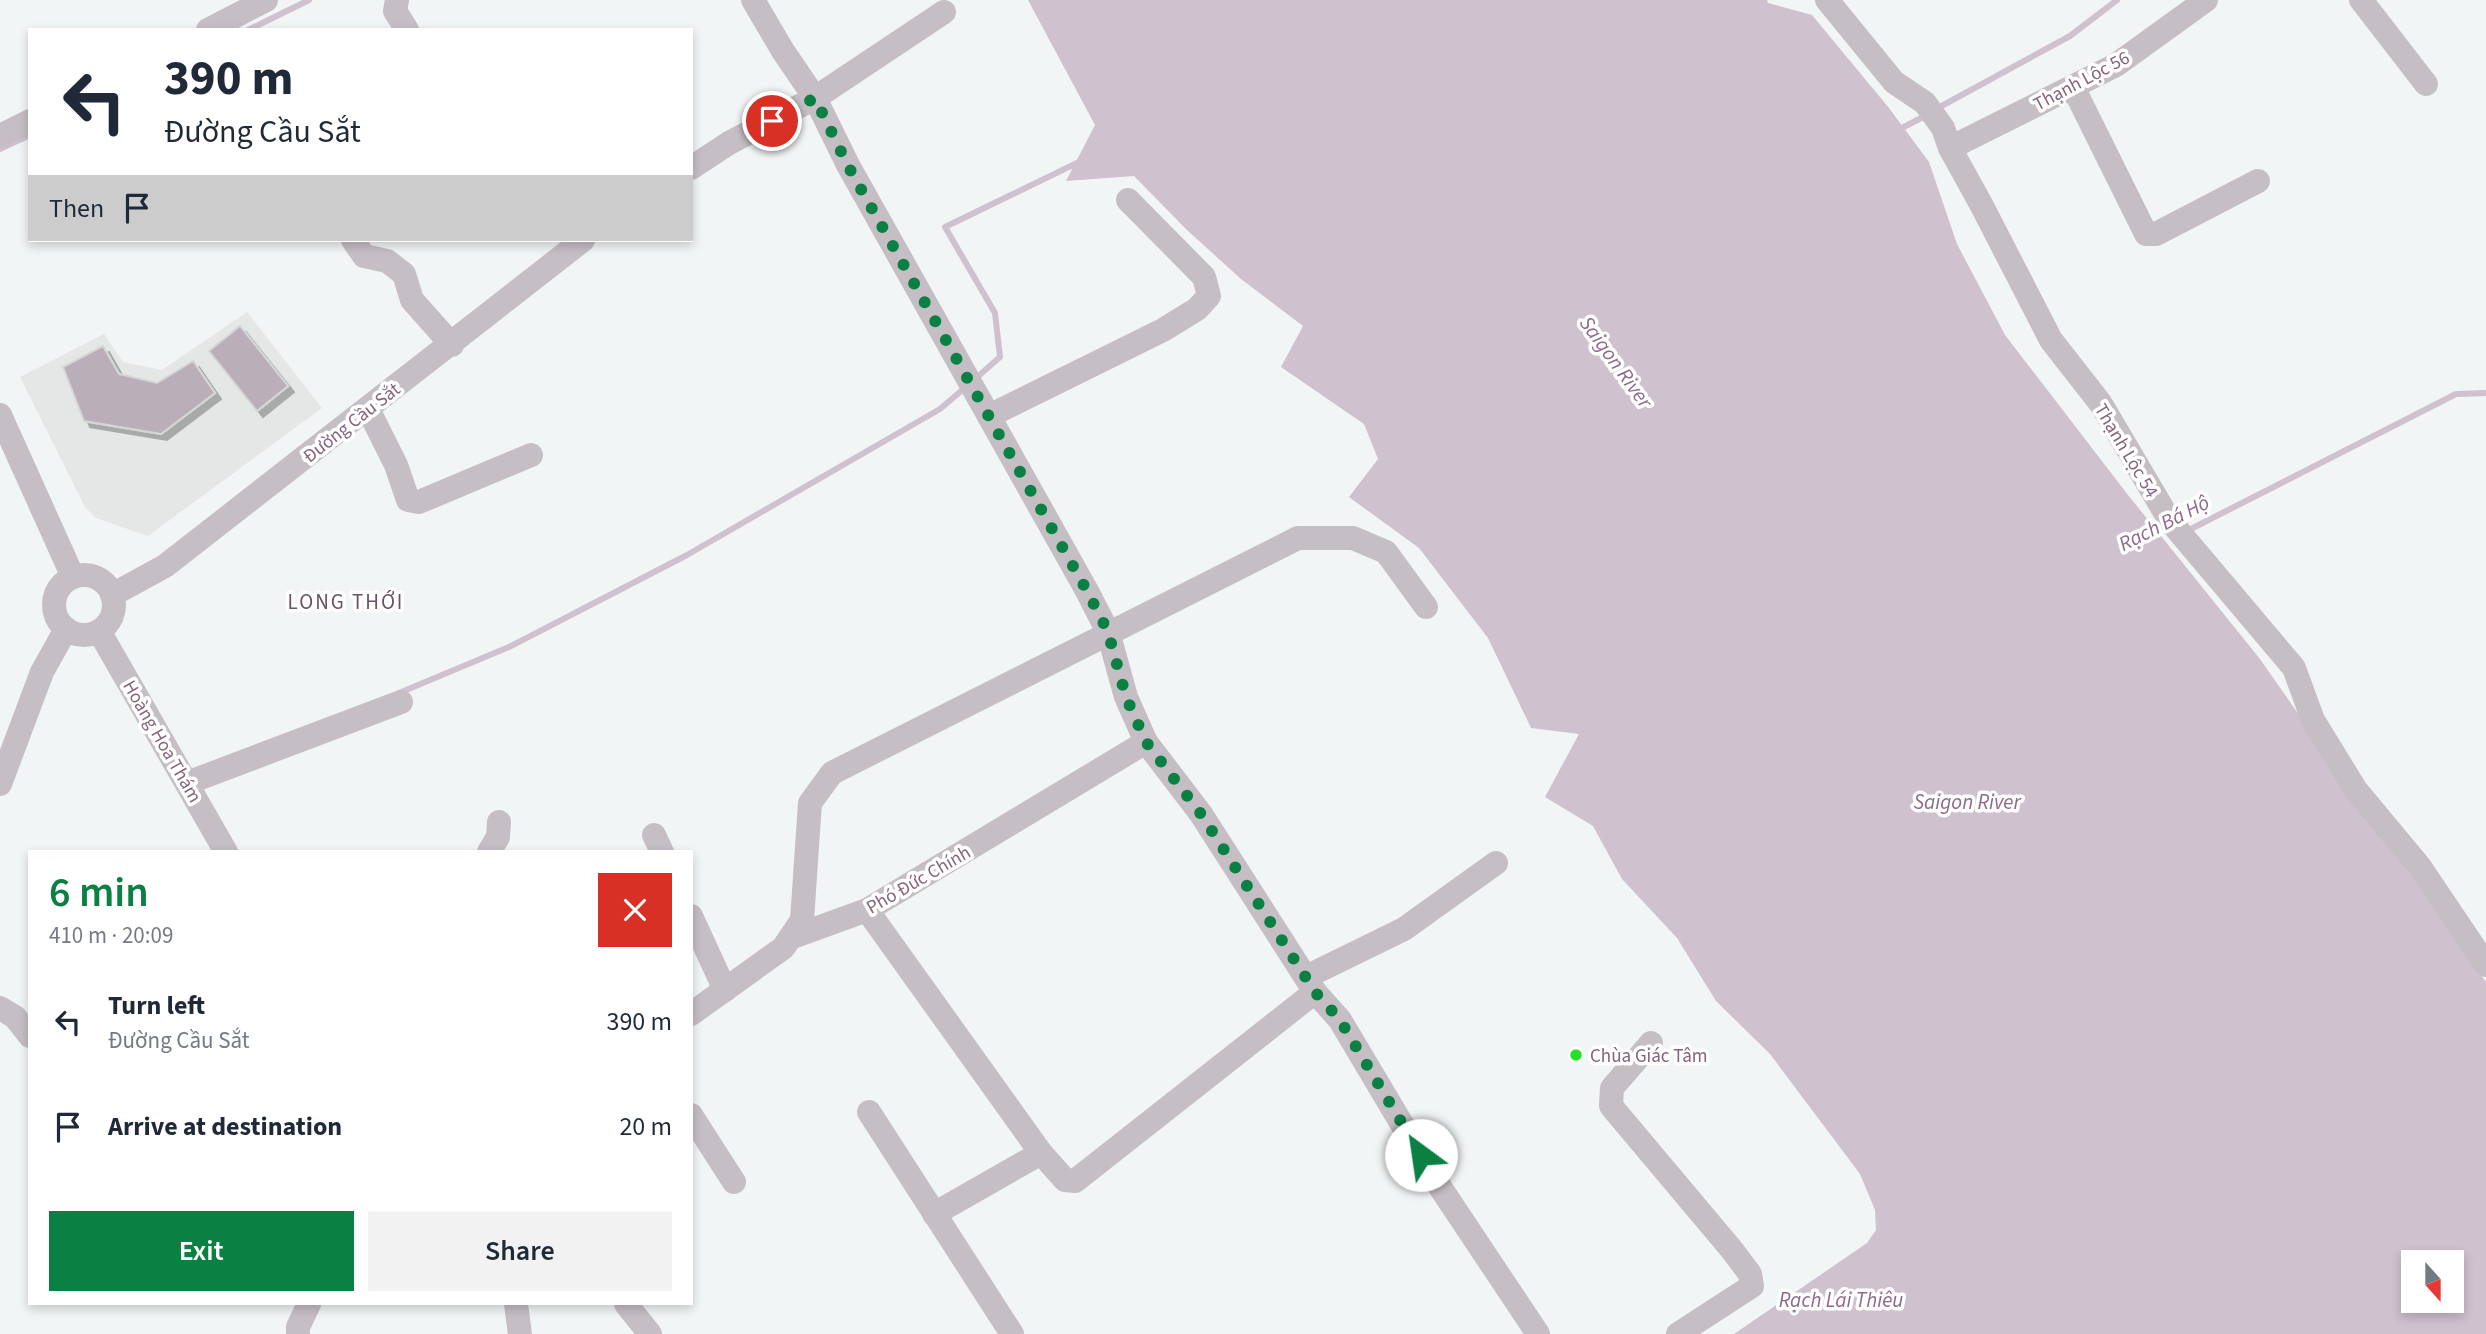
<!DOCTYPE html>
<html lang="en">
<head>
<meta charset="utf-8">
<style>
  :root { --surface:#fff; --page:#f2f2f3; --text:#1f2937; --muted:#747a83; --accent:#0b8043 }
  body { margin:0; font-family:"Source Sans 3",sans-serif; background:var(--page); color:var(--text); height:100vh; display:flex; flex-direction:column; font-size:26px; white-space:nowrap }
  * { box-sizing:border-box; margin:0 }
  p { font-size:23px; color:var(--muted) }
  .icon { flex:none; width:38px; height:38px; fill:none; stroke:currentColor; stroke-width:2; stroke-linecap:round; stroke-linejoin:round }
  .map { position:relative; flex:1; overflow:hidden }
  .drawer { position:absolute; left:28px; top:850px; width:665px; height:455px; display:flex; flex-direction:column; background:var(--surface); border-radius:0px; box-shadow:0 4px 10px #0003 }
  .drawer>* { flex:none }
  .top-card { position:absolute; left:28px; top:28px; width:665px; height:214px; border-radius:0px; box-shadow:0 4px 10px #0003; background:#fff; color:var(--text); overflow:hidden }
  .needle { width:46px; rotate:159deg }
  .buttons { position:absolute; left:2401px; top:1250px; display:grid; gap:14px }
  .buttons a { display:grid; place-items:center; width:63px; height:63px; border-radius:0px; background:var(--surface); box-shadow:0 4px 10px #0003; font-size:35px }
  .pin { position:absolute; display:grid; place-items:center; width:60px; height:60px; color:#fff; margin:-30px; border:4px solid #fff; border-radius:50%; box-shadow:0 2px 7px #0007 }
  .me { position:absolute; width:77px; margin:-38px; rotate:329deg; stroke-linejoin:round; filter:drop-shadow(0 0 5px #0008) }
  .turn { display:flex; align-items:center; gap:24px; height:147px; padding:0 21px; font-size:32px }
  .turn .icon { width:91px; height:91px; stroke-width:2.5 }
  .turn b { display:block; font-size:49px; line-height:60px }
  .then { display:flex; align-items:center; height:66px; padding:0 21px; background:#0003; gap:14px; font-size:26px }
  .round { display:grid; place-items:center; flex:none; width:74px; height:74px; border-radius:0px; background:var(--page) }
  .headline { display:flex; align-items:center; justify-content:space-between; height:119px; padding:0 21px }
  h1 { font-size:42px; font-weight:600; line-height:52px; color:var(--accent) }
  .button { display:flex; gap:14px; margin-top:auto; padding:14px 21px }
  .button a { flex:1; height:80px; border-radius:0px; background:var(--accent); color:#fff; font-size:28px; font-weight:600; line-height:80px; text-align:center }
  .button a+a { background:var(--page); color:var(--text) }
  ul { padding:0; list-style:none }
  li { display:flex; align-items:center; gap:21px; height:105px; padding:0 21px }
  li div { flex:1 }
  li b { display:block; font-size:26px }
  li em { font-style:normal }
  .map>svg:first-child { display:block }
  .built { fill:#e5e6e6 }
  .water { fill:#cfc1ce; fill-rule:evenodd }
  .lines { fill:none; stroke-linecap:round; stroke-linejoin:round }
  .stream { stroke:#cfc1ce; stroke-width:6 }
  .building { fill:#baaeb8; stroke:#d4d7d6; stroke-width:2; filter:url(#shadow) }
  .minor { stroke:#c6bec5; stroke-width:24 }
  .route { stroke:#0b8043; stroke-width:12; stroke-dasharray:0 21.6 }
  .poi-dot { fill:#25e227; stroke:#fff; stroke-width:2.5 }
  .labels { text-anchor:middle; stroke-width:7; stroke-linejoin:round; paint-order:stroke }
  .street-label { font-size:19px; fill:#83647c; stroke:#fff }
  .poi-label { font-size:19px; fill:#83647c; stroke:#fff; text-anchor:start }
  .water-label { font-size:21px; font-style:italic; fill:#8d6a8b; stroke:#fff }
  .neighbourhood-label { font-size:21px; letter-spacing:2px; fill:#685263; stroke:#fff }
</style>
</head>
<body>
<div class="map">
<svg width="2486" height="1334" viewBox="0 0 2486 1334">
  <defs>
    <filter id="shadow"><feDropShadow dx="6" dy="6" stdDeviation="0" flood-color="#0004"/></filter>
  </defs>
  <rect width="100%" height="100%" fill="#f2f5f5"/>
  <polygon class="built" points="247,312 322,408 148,536 96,518 85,507 20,377 104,334 123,362 162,370"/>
  <path class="water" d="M 1028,0 L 1767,0 L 1768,3 L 1812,15 L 1889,108 L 1929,162 L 1957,244 L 2005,335 L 2128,495 L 2260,659 L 2486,982 L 2486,1334 L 1734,1334 L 1867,1243 L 1876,1230 L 1875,1210 L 1860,1174 L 1770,1054 L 1716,1001 L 1677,938 L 1622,879 L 1593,826 L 1545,797 L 1579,734 L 1531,728 L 1488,638 L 1419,548 L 1349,497 L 1378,459 L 1364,424 L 1281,367 L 1303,326 L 1241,279 L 1187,230 L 1134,176 L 1066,181 L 1095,125 ZM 2413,1262 L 2452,1262 L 2452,1300 L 2413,1300 Z"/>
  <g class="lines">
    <g class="stream">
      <polyline points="248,30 309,0"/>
      <polyline points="1936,109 2070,36 2117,0"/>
      <polyline points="1896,131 1927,115"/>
      <polyline points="0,149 30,135"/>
      <polyline points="975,379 1000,357 995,313 945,227 1081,161"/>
      <polyline points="2185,532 2456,394 2486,393"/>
      <polyline points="399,693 509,647 687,555 940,409 967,386"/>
    </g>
  </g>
  <g class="building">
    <polygon points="240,326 288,386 257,411 209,351"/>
    <polygon points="103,346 119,374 157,383 193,361 215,393 161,434 84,421 63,367"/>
  </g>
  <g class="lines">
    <g class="minor">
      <polyline points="397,0 395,11 407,30"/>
      <polyline points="753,0 783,51 815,98 848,165 1087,591 1108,632 1126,697 1146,742 1201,814 1315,992 1340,1020 1434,1178 1538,1334"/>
      <polyline points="1827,0 1894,82 1925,103 1943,128 1950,148 1982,206 2051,340 2101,404 2170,521 2294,668 2313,720 2356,790 2420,867 2486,965"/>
      <polyline points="2361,0 2426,84"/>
      <polyline points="208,30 266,0"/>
      <polyline points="2073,87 2146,234 2156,234 2258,181"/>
      <polyline points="0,136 30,121"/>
      <polyline points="1950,148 2116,65 2206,0"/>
      <polyline points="691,168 729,143 815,98 944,12"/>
      <polyline points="353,240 364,256 387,261 404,274 412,300 452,345"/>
      <polyline points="368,409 396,465 408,500 419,502 531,455"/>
      <polyline points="0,415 73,577"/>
      <polyline points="989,416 1163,330 1197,309 1209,296 1204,277 1128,200"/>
      <circle cx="84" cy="605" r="30"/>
      <polyline points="112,595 165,566 583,240"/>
      <polyline points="99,631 226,852"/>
      <polyline points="187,783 401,702"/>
      <polyline points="0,784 42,672 66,629"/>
      <polyline points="654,835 662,852"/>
      <polyline points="489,852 498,837 499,822"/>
      <polyline points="867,910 1041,1153 1065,1180 1075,1181 1315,992"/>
      <polyline points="691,916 725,990"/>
      <polyline points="790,938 802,920 810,803 832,773 1298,538 1353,538 1386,552 1426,607"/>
      <polyline points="1306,977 1404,929 1496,863"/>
      <polyline points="0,1008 15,1017 30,1036"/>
      <polyline points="691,1014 783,948 790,938 867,910 1146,742"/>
      <polyline points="1651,1043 1612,1088 1611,1106 1732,1250 1750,1274 1752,1286 1678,1334"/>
      <polyline points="869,1112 1012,1334"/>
      <polyline points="691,1115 734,1182"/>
      <polyline points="934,1214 1041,1153"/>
      <polyline points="516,1304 520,1334"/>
      <polyline points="626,1304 650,1334"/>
      <polyline points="298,1334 298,1327 309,1304"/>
    </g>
  </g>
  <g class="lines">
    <polyline class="route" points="772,121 815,98 848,166 1087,591 1108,632 1126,697 1146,742 1201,814 1315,992 1340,1020 1421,1155"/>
  </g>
  <circle class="poi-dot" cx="1576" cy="1055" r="7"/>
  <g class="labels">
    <g class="street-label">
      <text transform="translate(2081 80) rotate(-28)" y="7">Thạnh Lộc 56</text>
      <text transform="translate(351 422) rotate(-38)" y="7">Đường Cầu Sắt</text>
      <text transform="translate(2127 450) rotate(59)" y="7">Thạnh Lộc 54</text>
      <text transform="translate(163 741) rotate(60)" y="7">Hoàng Hoa Thám</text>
      <text transform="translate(918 879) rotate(-30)" y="7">Phó Đức Chính</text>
    </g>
    <g class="poi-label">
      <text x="1590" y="1062">Chùa Giác Tâm</text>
    </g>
    <g class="water-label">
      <text transform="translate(1616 362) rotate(54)" y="7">Saigon River</text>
      <text transform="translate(2164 523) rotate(-27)" y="7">Rạch Bá Hộ</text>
      <text x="1967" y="809">Saigon River</text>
      <text x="1841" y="1307">Rạch Lái Thiêu</text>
    </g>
    <g class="neighbourhood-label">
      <text x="346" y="609">LONG THỚI</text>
    </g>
  </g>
</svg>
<div class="buttons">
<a><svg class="needle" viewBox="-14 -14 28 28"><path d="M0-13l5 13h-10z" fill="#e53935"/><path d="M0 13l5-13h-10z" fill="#747a83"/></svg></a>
</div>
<div class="pin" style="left:772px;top:121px;background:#d93025"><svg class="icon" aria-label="arrive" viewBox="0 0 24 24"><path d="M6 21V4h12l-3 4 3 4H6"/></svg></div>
<svg class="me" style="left:1421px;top:1155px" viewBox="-20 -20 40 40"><circle r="19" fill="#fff"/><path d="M0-13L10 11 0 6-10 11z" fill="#0b8043"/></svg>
<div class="top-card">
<div class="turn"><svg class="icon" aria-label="left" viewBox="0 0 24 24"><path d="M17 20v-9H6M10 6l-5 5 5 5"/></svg><div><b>390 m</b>Đường Cầu Sắt</div></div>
<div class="then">Then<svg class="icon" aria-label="arrive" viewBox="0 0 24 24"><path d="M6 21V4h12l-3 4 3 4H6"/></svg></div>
</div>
<section class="drawer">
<div class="headline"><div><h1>6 min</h1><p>410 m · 20:09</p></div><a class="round" style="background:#d93025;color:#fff"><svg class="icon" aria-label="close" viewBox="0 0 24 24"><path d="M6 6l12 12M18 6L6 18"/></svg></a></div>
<ul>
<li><svg class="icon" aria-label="left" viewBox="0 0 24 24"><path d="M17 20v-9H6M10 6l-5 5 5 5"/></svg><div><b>Turn left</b><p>Đường Cầu Sắt</p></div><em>390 m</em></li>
<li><svg class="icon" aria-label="arrive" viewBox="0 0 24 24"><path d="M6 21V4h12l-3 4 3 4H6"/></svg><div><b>Arrive at destination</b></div><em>20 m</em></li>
</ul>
<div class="button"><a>Exit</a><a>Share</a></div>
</section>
</div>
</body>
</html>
